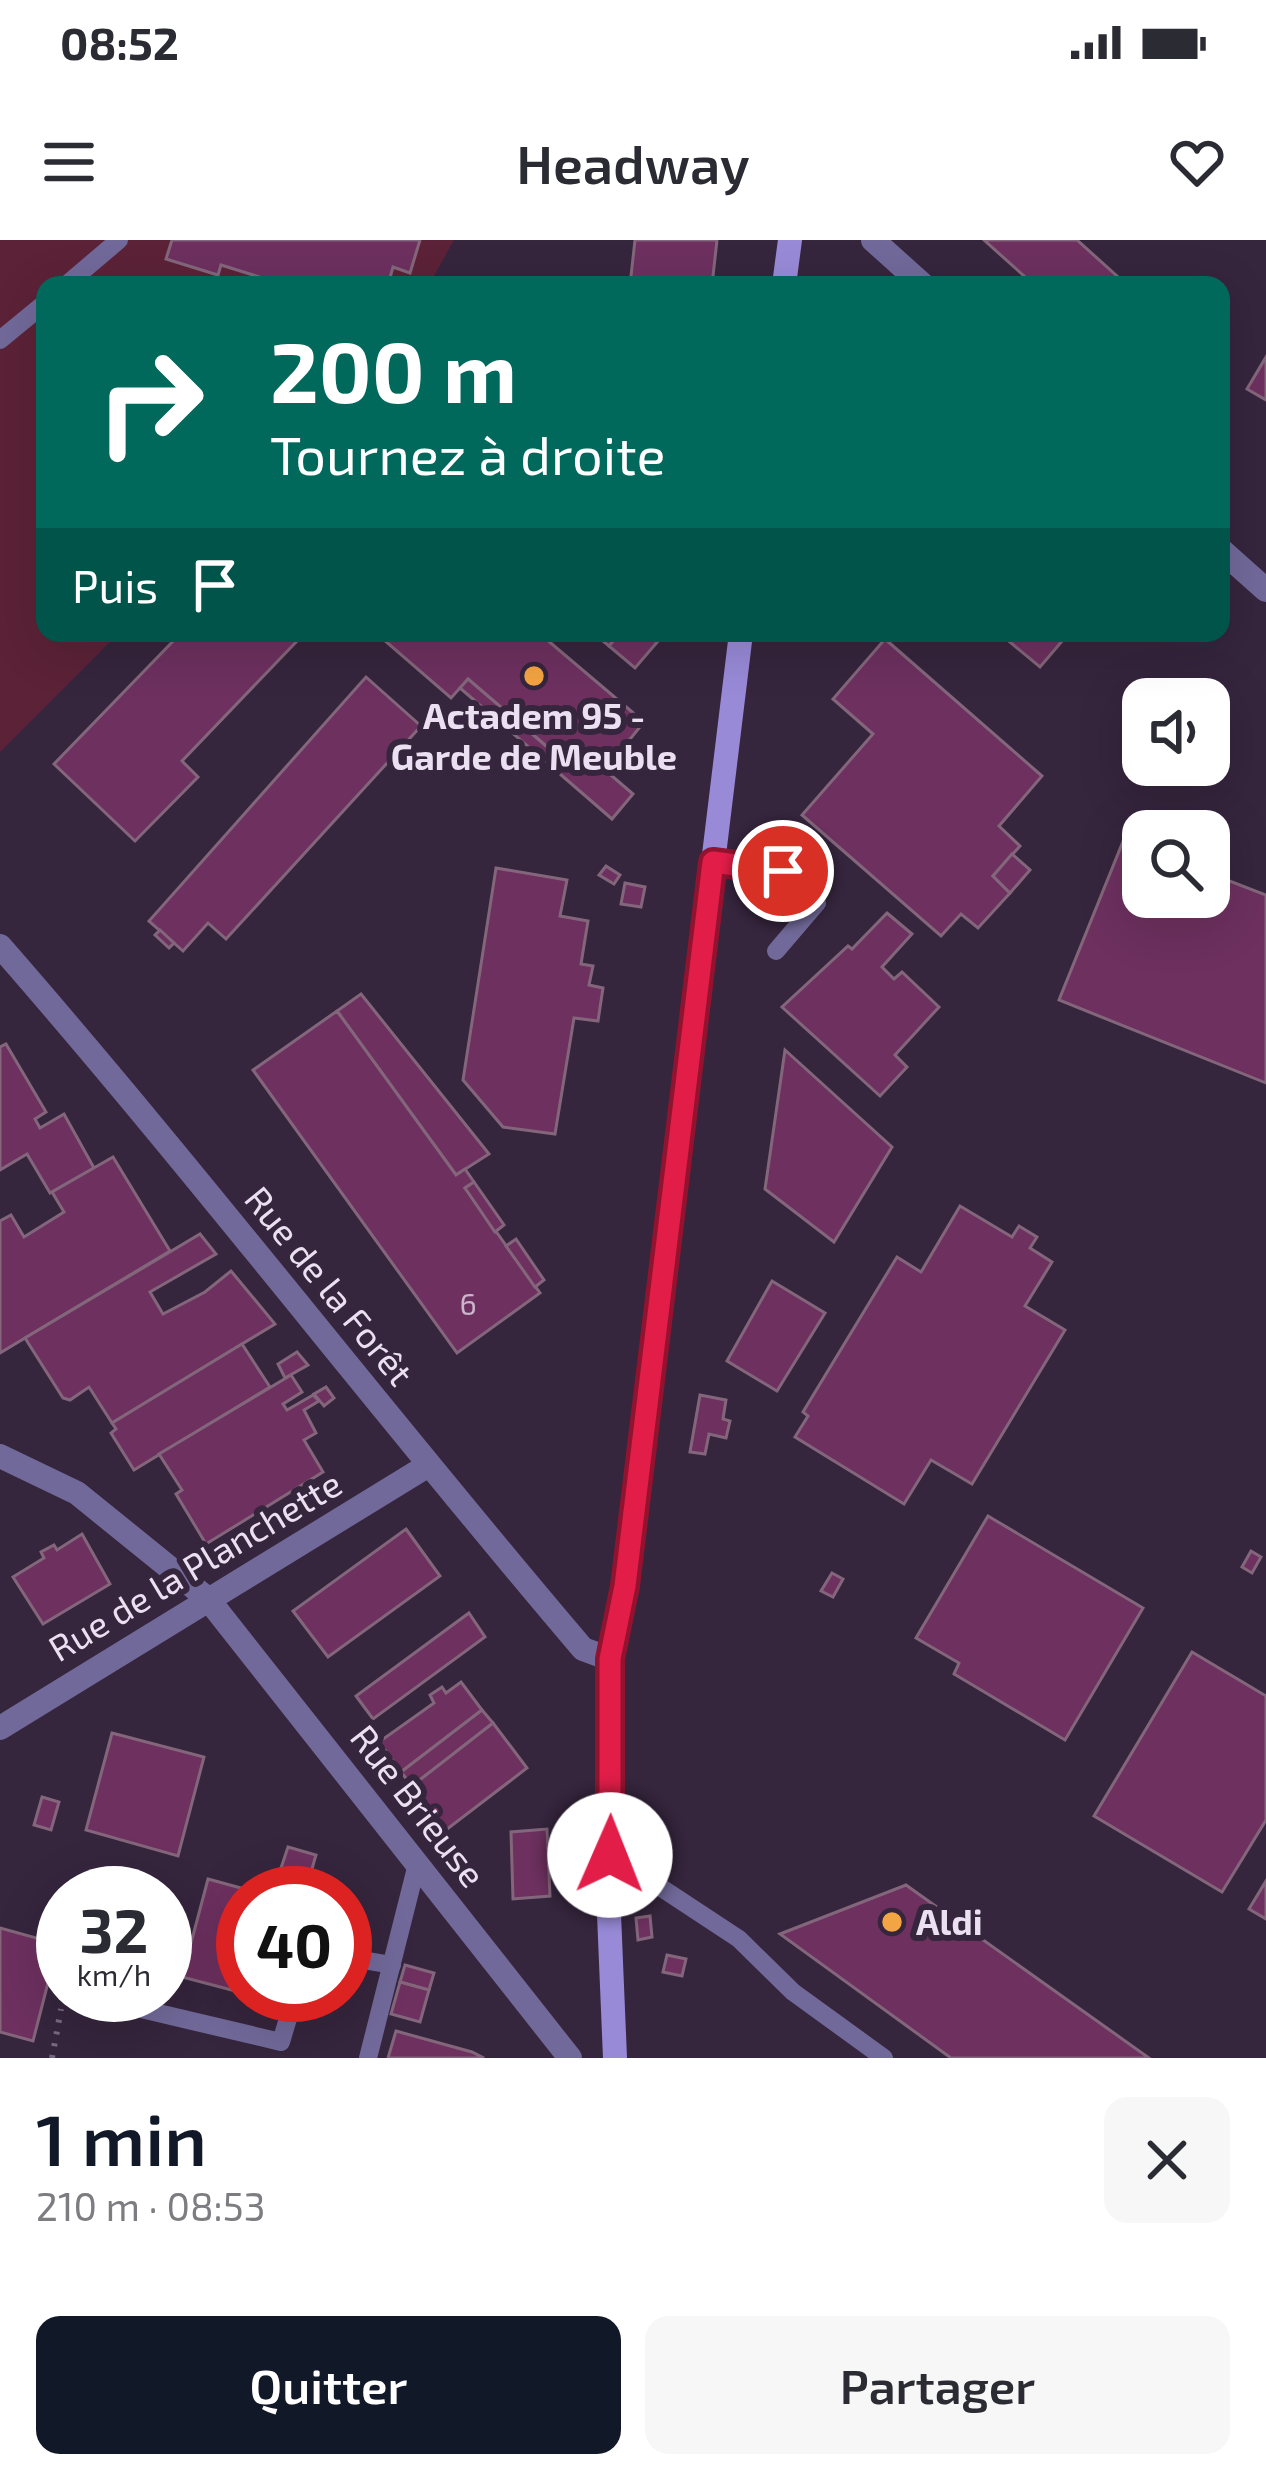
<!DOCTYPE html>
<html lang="fr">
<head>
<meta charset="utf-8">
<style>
  :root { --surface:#fff; --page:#f7f7f7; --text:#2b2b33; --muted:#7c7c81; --accent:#111827 }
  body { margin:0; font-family:"Exo 2",sans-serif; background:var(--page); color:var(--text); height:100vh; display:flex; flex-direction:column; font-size:45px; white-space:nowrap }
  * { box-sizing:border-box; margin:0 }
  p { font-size:39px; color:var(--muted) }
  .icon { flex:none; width:66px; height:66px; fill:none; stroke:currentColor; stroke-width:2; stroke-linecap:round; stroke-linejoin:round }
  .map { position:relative; height:1818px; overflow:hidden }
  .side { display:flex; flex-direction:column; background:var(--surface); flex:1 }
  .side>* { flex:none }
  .banner { position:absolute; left:36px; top:36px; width:1194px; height:366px; border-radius:24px; box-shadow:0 12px 48px #0002; background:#00695c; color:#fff; overflow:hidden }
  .tools { position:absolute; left:1122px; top:438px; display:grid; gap:24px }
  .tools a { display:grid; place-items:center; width:108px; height:108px; border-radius:24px; background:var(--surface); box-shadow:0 12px 48px #0002; font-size:60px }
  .speed { position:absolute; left:36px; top:1626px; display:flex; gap:24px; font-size:60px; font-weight:700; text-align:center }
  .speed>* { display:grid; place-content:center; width:156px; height:156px; border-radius:50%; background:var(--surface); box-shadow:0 12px 48px #0002; line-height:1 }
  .speed small { font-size:30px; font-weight:400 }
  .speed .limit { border:18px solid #d22; background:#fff; color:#111 }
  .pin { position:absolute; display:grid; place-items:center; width:102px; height:102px; color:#fff; margin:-51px; border:6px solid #fff; border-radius:50%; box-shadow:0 3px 12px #0007 }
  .me { position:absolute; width:132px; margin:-66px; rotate:1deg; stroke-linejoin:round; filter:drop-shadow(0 0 9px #0008) }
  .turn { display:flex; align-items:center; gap:42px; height:252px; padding:0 36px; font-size:54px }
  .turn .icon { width:156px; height:156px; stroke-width:2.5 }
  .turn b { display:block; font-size:84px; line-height:102px }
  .then { display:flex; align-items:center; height:114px; padding:0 36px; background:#0003; gap:24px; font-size:45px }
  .round { display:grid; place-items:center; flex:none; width:126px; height:126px; border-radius:24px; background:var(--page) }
  .summary { display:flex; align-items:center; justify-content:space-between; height:204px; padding:0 36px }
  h1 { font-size:72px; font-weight:600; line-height:90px; color:var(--accent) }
  .button { display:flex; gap:24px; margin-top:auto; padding:24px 36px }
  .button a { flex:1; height:138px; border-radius:24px; background:var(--accent); color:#fff; font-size:48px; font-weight:600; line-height:138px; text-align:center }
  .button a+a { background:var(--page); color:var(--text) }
  .status { display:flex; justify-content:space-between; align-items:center; height:84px; padding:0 60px; background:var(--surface); direction:ltr }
  .status svg { height:33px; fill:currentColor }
  header { display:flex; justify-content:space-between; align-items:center; height:156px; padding:0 36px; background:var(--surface); font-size:54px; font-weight:600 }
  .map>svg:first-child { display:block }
  .green { fill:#5c2237 }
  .building { fill:#6d305f; stroke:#83667b; stroke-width:3 }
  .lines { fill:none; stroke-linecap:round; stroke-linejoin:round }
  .path { stroke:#77697f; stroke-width:6; stroke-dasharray:3 9; stroke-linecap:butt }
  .lane { stroke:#716999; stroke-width:18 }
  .street { stroke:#716999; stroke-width:24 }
  .secondary { stroke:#988ad7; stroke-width:24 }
  .route-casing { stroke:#92132f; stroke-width:30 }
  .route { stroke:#e11d48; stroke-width:21 }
  .poi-dot { fill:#f3a443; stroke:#35253d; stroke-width:4.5 }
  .labels { text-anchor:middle; stroke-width:12; stroke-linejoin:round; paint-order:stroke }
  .number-label { font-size:30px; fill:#ccb4cc }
  .poi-label { font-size:36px; font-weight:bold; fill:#ebe0f1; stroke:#35253d }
  .street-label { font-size:36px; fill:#ebe0f1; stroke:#35253d }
</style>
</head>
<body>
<div class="status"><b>08:52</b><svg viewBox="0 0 49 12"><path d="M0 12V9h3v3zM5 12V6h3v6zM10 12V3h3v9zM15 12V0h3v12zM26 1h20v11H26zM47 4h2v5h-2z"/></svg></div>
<header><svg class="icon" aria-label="menu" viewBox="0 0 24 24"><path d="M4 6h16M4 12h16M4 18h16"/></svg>Headway<svg class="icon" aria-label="heart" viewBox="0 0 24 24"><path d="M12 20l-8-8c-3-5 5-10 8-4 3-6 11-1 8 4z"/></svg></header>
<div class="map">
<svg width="1266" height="1818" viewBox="0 0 1266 1818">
  <rect width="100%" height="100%" fill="#35253d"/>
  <polygon class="green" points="0,0 454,0 429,45 45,45 45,393 119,393 0,512"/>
  <g class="building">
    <polygon points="172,0 420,0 410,33 393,27 388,45 285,45 221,25 218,35 166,19"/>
    <polygon points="635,0 717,0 712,45 630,45"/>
    <polygon points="984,0 1077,0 1117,36 1108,45 1034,45"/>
    <polygon points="1266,117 1266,160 1247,149"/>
    <polygon points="181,393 289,393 297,401 182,521 198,537 135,601 54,524"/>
    <polygon points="376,393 539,393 644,482 605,530 633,554 612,579 552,527 560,518 468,439 451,458"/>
    <polygon points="593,393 620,393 609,406"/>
    <polygon points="620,393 665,393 635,428 609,406"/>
    <polygon points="999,393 1069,393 1040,427"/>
    <polygon points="885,399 1042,536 999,586 1020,606 993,636 1010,653 978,688 961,674 941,696 802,575 873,494 833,459"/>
    <polygon points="366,437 421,486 226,699 208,683 183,711 149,681"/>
    <polygon points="468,439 560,518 552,527 460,448"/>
    <polygon points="1124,599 1143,606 1143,657 1209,657 1209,633 1266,655 1266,843 1059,760"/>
    <polygon points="1012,614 1030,630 1010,653 993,636"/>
    <polygon points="606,626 620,635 614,644 599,635"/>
    <polygon points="496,628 567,640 560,676 588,681 581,724 593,726 589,745 603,748 598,781 574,778 555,894 503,887 463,840"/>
    <polygon points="625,643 645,647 641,667 621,664"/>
    <polygon points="887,673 912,694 882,727 894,739 902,732 939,767 895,815 907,827 880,856 782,767 848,706 852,709"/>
    <polygon points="160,690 174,703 169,708 155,695"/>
    <polygon points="361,754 489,914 456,935 337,771"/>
    <polygon points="337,771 456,935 465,929 474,942 465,948 540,1053 457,1113 253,830"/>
    <polygon points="6,804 46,872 35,879 40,888 64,874 94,928 50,953 27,914 0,930 0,807"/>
    <polygon points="785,810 892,907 834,1002 765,949"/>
    <polygon points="113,917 170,1011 0,1113 0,981 11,975 24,997 64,972 52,952"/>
    <polygon points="474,942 504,985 495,992 465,948"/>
    <polygon points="960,966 1012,997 1019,986 1037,997 1030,1008 1052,1022 1025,1066 1065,1090 972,1244 931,1220 904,1264 795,1197 808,1176 803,1172 897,1017 921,1032"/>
    <polygon points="200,994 216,1014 150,1052 163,1074 205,1052 231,1031 275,1084 112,1183 89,1147 70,1160 63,1158 25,1098"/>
    <polygon points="516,999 544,1040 535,1047 506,1006"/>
    <polygon points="772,1041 825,1073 777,1151 727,1121"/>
    <polygon points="242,1104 270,1147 134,1230 111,1193 116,1189 112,1183"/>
    <polygon points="297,1112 308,1125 285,1138 278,1124"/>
    <polygon points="291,1135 302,1152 283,1164 287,1170 313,1155 319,1161 304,1170 316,1193 304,1200 323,1232 206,1304 176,1254 182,1250 159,1214"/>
    <polygon points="326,1147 334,1158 324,1166 314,1154"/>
    <polygon points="700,1155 726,1160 723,1179 730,1181 726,1198 709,1194 705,1214 690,1212"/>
    <polygon points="988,1276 1143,1368 1065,1500 954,1434 959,1423 916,1398"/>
    <polygon points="406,1289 440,1336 328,1417 293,1371"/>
    <polygon points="82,1294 110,1344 43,1384 13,1337 44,1318 41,1312 54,1305 57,1310"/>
    <polygon points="1251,1311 1261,1317 1252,1333 1242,1327"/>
    <polygon points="832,1333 843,1339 833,1357 821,1351"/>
    <polygon points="469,1373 485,1397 373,1479 356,1456"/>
    <polygon points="1192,1412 1266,1456 1266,1580 1222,1652 1094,1576"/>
    <polygon points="461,1442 482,1470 401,1532 379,1502 434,1463 430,1455 442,1447 446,1453"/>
    <polygon points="482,1470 493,1483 412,1546 401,1532"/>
    <polygon points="493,1483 527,1528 446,1590 412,1546"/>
    <polygon points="112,1493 204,1517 178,1616 86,1590"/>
    <polygon points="42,1557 59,1562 51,1590 34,1585"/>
    <polygon points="547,1589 550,1656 513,1659 511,1592"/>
    <polygon points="288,1607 316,1615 307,1646 278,1637"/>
    <polygon points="208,1639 259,1653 243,1653 243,1753 182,1737"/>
    <polygon points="1266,1641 1266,1679 1249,1669"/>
    <polygon points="906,1645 1149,1818 951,1818 780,1694"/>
    <polygon points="650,1676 652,1697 638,1700 636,1678"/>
    <polygon points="0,1688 58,1704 33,1801 0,1792"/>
    <polygon points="667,1715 686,1719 682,1736 663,1732"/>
    <polygon points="405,1725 434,1733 429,1750 400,1742"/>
    <polygon points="400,1742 429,1750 420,1782 391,1774"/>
    <polygon points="396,1791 472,1812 484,1818 388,1818"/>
  </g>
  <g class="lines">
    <polyline class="path" points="52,1818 61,1769"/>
    <g class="lane">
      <polyline points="66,45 119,0"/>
      <polyline points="0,100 45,63"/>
      <path d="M 713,622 C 752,626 798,622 817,663 L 776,711"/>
      <polyline points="610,1614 739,1699 793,1752 884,1818"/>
      <polyline points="345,1717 392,1725"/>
      <polyline points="82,1755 281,1802 295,1755"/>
      <polyline points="368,1818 417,1624"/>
    </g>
    <g class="street">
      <polyline points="873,0 923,45"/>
      <polyline points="1221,310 1266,350"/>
      <path d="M 0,706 C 200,935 385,1177 583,1409 L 610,1419"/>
      <polyline points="0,1216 77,1253 208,1359 570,1818"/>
      <polyline points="0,1488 427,1226"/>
    </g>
    <g class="secondary">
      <polyline points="784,45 790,0"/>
      <polyline points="615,1818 609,1674 610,1419 625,1346 741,393"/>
    </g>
  </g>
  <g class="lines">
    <defs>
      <polyline id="route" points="610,1615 610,1419 625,1346 713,622 783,631"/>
    </defs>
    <use href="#route" class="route-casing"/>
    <use href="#route" class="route"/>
  </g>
  <g class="poi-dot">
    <circle cx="534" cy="436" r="12"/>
    <circle cx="892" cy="1682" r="12"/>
  </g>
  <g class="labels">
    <g class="number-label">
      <text x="468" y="1075">6</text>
    </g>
    <g class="poi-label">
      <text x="534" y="489">Actadem 95 -<tspan x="534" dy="41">Garde de Meuble</tspan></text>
      <text x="916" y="1695" text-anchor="start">Aldi</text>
    </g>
    <g class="street-label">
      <text transform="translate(329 1046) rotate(51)" y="13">Rue de la Forêt</text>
      <text transform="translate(195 1326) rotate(-31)" y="13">Rue de la Planchette</text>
      <text transform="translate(418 1566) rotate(52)" y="13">Rue Brieuse</text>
    </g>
  </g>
</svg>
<div class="tools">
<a><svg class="icon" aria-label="sound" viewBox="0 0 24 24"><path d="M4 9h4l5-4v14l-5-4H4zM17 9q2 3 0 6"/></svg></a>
<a><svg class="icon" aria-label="search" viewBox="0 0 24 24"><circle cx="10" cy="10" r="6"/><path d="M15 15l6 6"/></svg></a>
</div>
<div class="speed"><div>32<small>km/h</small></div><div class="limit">40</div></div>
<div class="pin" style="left:783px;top:631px;background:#d93025"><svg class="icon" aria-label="arrive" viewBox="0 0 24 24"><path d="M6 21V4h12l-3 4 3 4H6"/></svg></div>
<svg class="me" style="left:610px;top:1615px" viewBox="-20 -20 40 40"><circle r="19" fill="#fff"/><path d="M0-13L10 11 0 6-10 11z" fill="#e11d48"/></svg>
<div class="banner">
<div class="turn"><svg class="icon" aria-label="right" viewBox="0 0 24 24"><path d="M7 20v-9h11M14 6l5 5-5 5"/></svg><div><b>200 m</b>Tournez à droite</div></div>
<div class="then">Puis<svg class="icon" aria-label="arrive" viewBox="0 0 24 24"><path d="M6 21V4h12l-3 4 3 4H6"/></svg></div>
</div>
</div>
<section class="side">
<div class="summary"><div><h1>1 min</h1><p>210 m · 08:53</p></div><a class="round"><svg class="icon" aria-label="close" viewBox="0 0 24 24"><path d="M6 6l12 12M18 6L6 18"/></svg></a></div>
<div class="button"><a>Quitter</a><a>Partager</a></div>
</section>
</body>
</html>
